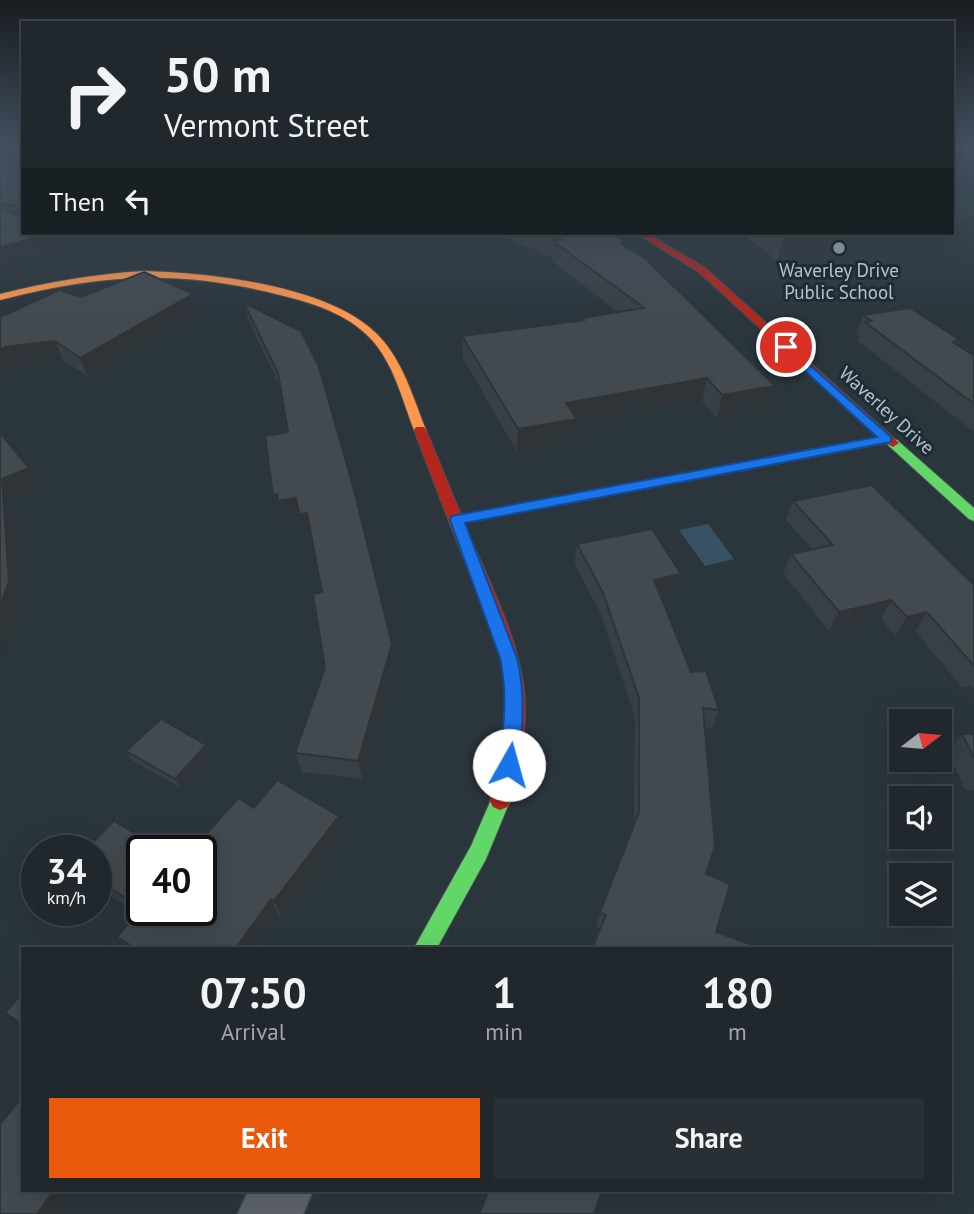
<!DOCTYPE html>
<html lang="en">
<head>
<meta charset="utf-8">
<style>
  :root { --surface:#20282d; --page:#283035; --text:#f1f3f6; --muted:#a2a6aa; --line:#3d4449; --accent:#ea580c }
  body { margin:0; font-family:"PT Sans",sans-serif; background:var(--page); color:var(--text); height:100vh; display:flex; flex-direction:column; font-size:26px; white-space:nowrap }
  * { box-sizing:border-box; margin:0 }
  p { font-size:23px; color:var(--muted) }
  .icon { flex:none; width:38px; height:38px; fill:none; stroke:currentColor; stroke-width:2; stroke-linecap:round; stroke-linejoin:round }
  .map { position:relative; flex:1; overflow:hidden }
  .details { position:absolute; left:21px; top:947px; width:931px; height:245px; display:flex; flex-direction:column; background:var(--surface); border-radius:0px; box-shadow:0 7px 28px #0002,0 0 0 2px var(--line) }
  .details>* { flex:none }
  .top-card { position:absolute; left:21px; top:21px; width:933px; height:214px; border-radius:0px; box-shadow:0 7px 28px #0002,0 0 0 2px var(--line); background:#20282d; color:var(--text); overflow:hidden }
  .needle { width:46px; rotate:74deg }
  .buttons { position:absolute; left:889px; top:709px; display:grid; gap:14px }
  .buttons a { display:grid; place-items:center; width:63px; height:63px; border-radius:0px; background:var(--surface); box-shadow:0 7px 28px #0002,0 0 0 2px var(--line); font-size:35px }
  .speed { position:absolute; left:21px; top:835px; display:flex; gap:14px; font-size:35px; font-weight:700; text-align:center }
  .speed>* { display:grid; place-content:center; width:91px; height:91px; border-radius:50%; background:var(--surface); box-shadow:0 7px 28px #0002,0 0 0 2px var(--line); line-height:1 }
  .speed small { font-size:18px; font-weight:400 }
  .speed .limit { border:4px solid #111; border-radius:10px; background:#fff; color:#111 }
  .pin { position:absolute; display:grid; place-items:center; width:60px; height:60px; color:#fff; margin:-30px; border:4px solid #fff; border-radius:50%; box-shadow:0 2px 7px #0007 }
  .me { position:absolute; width:77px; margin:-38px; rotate:7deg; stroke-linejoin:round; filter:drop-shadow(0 0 5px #0008) }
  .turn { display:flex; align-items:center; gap:24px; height:147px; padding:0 28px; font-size:32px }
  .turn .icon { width:91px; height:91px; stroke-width:2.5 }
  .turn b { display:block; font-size:49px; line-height:60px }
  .then { display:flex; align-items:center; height:66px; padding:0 28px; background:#0003; gap:14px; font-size:26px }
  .eta { display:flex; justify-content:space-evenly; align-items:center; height:119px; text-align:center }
  .eta b { font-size:42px; font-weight:600; line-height:49px }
  .cta { display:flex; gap:14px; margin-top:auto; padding:14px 28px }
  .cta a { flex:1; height:80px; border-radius:0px; background:var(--accent); color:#fff; font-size:28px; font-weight:600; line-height:80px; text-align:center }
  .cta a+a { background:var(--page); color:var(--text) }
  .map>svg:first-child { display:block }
  .green { fill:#284040 }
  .water { fill:#375265 }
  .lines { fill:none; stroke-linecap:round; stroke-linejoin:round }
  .street-casing { stroke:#495056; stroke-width:3 }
  .fast-casing { stroke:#495056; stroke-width:2 }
  .slow-casing { stroke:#495056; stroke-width:2 }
  .jam-casing { stroke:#495056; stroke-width:2 }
  .street { fill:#5c6368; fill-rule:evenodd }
  .fast { fill:#63d668; fill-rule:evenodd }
  .slow { fill:#ff974d; fill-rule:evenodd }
  .jam { fill:#b3261e; fill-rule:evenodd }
  .wall { fill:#394045 }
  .shaded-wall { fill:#2e3438 }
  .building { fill:#424a50; stroke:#2e3438; stroke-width:2 }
  .route { fill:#1a73e8; stroke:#114b97; stroke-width:2 }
  .poi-dot { fill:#859199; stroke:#1e2c36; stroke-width:2.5 }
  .labels { text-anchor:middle; stroke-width:6; stroke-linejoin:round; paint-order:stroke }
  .far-poi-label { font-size:19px; fill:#b6c2cb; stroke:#1e2c36 }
  .far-street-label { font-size:19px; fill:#b6c2cb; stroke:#1e2c36 }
</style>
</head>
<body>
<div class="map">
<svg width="974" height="1214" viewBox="0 0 974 1214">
  <rect width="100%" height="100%" fill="#2b353c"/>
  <polygon class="green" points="952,190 974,197 974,216 952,221"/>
  <polygon class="water" points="708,524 734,559 705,566 679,530"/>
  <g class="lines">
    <defs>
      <polygon id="street" points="249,1190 313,1190 303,1214 238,1214"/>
      <g id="fast">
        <polygon points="893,439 897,440 974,508 974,521 969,519 889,446 887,443"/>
        <polygon points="500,792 507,795 510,801 486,859 437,948 414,948 471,846 493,795"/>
      </g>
      <path id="slow" d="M 144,271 C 212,273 341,286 385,343 C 405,368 414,400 426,430 L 420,434 L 414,430 C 402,399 394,364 371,339 C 347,313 312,303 280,295 C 178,269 101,274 0,300 L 0,294 C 48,282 94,274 144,271 Z"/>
      <path id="jam" d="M 636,233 L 646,233 L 705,268 L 899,443 L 893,447 L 886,443 L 464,523 C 486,576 517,632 524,690 C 528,727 520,765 510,801 L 507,807 L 500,810 L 493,807 L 490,801 C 501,765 509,728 506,691 C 503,647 483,605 466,564 C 448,520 431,475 414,430 L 416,427 L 424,427 L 426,430 L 461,515 L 879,437 L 699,272 Z"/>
    </defs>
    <use href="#street" class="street-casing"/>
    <use href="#fast" class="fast-casing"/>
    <use href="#slow" class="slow-casing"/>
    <use href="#jam" class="jam-casing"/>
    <use href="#street" class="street"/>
    <use href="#fast" class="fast"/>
    <use href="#slow" class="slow"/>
    <use href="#jam" class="jam"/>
  </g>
  <g class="wall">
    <polygon points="0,147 23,147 23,233 61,249 10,264 0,266"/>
    <polygon points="493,233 609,233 624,240 623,245 768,409 717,418 702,401 576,423 574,442 517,452 463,358 462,336 582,320 582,318 618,312 552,261 552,257"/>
    <polygon points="740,233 845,233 839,252 777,260"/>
    <polygon points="81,297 198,311 88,376 63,360 14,365 0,373 0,317"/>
    <polygon points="244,303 301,331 395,663 363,779 302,772 295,753 325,668 322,592 310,533 304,535 300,518 283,521 281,515 279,515 288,432 281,389 249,321"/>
    <polygon points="863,315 960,340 958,345 974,356 974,432 858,341 860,337 856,334"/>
    <polygon points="793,501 974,585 974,690 972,686 962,687 915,631 895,636 881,619 829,631 783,573 791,554 812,549 786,520"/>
    <polygon points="577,544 676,593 660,596 691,672 719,710 712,728 704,727 600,929 596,927 600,912 634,825 635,717 600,612 574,563"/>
    <polygon points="962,734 974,734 974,790 965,790 948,752"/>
    <polygon points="206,745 211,755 181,788 133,761 126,751"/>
    <polygon points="254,808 344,833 282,916 278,914 255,948 129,948 117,937 137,913 96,886 96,850 142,910"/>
  </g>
  <g class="shaded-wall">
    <polygon points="0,147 21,147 23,155 0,160"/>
    <polygon points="51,233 54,233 61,249 10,264 0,266 0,247"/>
    <polygon points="234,233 259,233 234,235"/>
    <polygon points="307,233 335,233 309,249"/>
    <polygon points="809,233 845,233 839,252 777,260 784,236"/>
    <polygon points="193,294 198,311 88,376 80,358"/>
    <polygon points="55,341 63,360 14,365 0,373 0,349 5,347"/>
    <polygon points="707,378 702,401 576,423 574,442 517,452 518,429 566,403"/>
    <polygon points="775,386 768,409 717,418 722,395"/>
    <polygon points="0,427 2,427 12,446 7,448 0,435"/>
    <polygon points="29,468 40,487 13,498 22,601 10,634 0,656 2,479"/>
    <polygon points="277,494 296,498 307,513 311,533 304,535 300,518 283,521 281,515 279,515 273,495"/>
    <polygon points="681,574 676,593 649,599 654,580"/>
    <polygon points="891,600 881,619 829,631 839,612"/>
    <polygon points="927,612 915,631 895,636 907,617"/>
    <polygon points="392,644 395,663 363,779 358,761"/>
    <polygon points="206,745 211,755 181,788 175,779"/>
    <polygon points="339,816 344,833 282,916 274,901"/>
    <polygon points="271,899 278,914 255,948 236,948"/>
    <polygon points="54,1190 78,1190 61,1214 37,1214"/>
  </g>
  <g class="building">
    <polygon points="19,147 23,147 23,206 0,204 0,157 20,152"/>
    <polygon points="0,208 23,218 23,233 51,233 0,247"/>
    <polygon points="543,233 609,233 624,240 622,244 646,259 775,386 722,395 707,378 566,403 577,419 518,429 462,336 584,320 582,318 644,308 553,241 560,239"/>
    <polygon points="779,233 809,233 784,236"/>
    <polygon points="144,272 193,294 80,358 55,341 5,347 0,349 0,317 59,290 81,297"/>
    <polygon points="244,303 301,331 319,367 353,486 392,644 358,761 295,753 325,668 313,594 322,592 307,513 299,514 296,498 278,501 277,494 273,495 265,436 288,432 278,373"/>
    <polygon points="910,308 960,340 953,342 974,356 974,404 865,322 871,321 863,315"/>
    <polygon points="0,433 29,468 2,479 9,581 0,606"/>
    <polygon points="872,485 974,585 974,666 927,612 907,617 891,600 839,612 791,554 833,545 793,501"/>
    <polygon points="652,529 681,574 654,580 691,672 706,671 719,710 703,708 715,846 706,874 730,884 716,932 761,948 592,948 606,915 600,912 639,812 639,698 603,593 577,544"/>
    <polygon points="161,719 206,745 175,779 126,751"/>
    <polygon points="962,734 974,734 974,758"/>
    <polygon points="277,780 339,816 274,901 271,899 236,948 135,948 117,937 141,908 96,879 96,850 85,850 114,821 163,850 142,850 142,910 201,910 201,850 192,850 238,798 254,808"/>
    <polygon points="23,992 23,1024 5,1013"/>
    <polygon points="23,1096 23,1190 54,1190 37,1214 0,1214 0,1124"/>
    <polygon points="489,1190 602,1190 594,1214 479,1214"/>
  </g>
  <linearGradient id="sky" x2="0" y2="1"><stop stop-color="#181d21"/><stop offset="0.46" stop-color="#445161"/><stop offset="1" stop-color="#445161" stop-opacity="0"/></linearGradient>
  <rect width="974" height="317" fill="url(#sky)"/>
  <path class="route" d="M 786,344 L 891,437 L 891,442 L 465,523 L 517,658 C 526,694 522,728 519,765 L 516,771 L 509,773 L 502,771 L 500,765 C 503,728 508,694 500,658 L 450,520 L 452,516 L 877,437 L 782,350 L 781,347 Z"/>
  <circle class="poi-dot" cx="839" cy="248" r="7"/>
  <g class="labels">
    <g class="far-poi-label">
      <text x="839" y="277">Waverley Drive<tspan x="839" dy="22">Public School</tspan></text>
    </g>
    <g class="far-street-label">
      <text transform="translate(887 410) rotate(42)" y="7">Waverley Drive</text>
    </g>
  </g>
</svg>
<div class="buttons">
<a><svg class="needle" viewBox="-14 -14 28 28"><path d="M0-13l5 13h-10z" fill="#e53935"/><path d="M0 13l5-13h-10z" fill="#a2a6aa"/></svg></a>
<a><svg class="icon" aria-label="sound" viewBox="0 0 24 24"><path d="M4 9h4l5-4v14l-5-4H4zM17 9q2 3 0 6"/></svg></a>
<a><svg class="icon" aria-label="layers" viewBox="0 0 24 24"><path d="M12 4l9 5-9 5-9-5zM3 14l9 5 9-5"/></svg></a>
</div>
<div class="speed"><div>34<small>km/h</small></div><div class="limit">40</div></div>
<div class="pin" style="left:786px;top:347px;background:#d93025"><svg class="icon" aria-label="arrive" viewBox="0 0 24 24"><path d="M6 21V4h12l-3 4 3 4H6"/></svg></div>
<svg class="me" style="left:509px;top:765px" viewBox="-20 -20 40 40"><circle r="19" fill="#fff"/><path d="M0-13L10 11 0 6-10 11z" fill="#1a73e8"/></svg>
<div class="top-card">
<div class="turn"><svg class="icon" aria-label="right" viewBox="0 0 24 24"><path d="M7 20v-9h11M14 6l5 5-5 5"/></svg><div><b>50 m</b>Vermont Street</div></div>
<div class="then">Then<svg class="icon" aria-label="left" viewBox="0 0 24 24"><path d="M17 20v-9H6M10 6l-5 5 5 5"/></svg></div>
</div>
<section class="details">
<div class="eta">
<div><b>07:50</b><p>Arrival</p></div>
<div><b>1</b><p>min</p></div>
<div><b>180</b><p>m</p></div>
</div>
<div class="cta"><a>Exit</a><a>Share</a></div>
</section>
</div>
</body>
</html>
